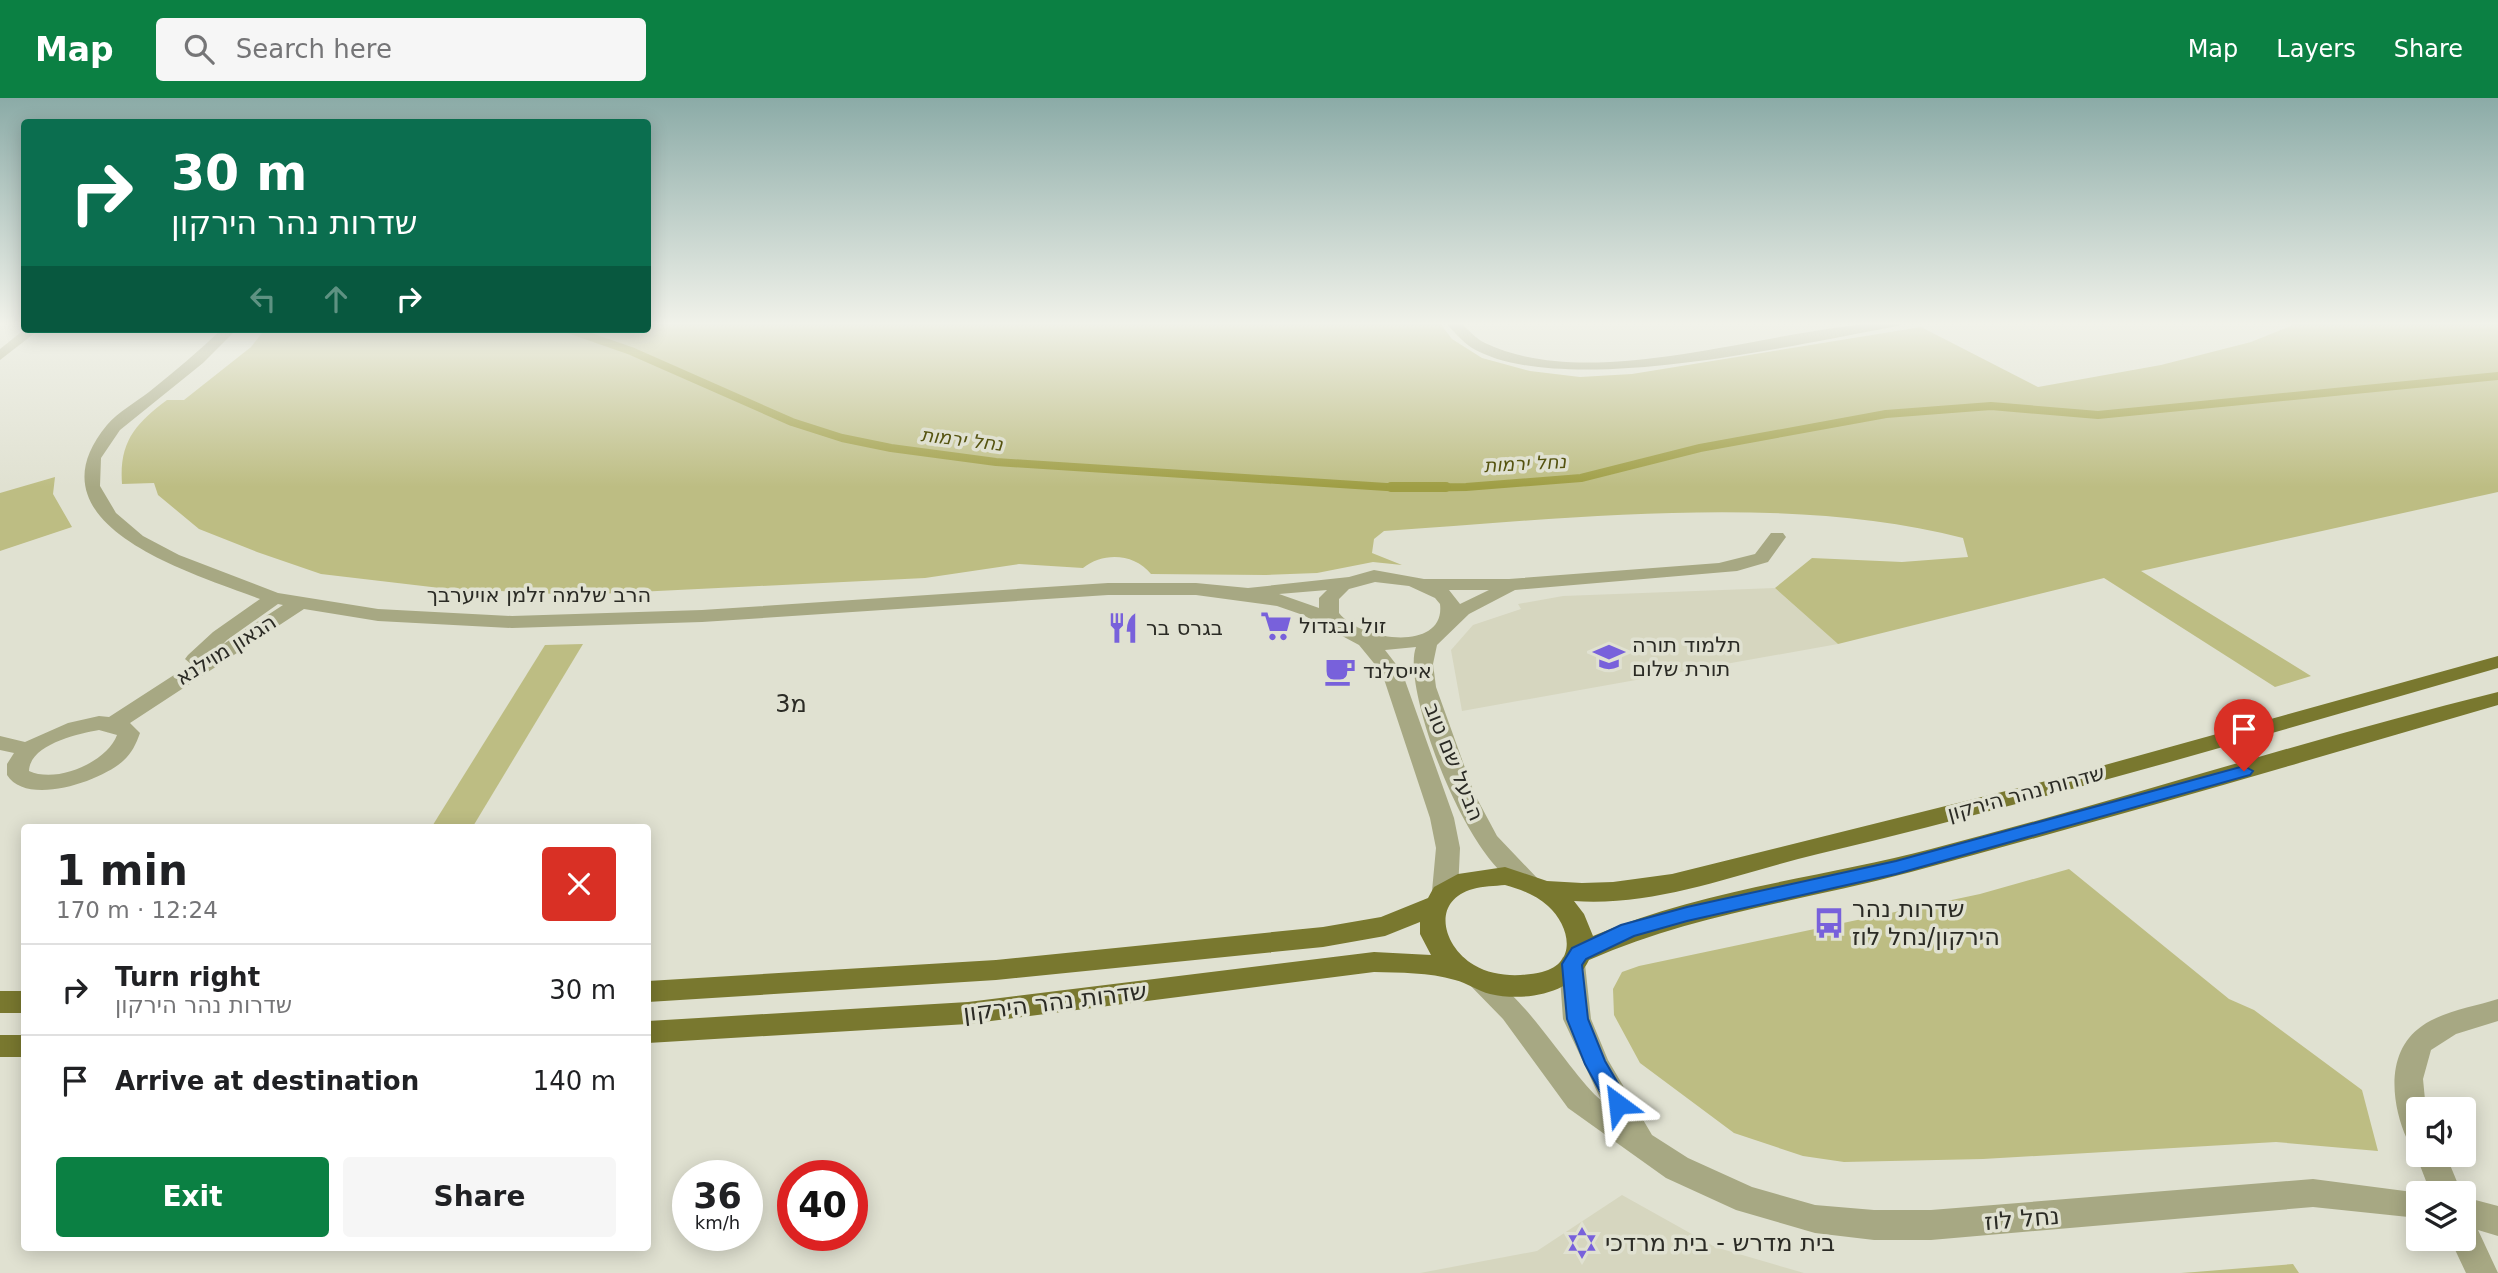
<!DOCTYPE html>
<html lang="en">
<head>
<meta charset="utf-8">
<style>
  :root { --surface:#fff; --page:#f6f6f6; --text:#202124; --muted:#757577; --line:#e0e0e0; --accent:#0b8043 }
  body { margin:0; font-family:"DejaVu Sans","Noto Sans Hebrew",sans-serif; background:var(--page); color:var(--text); height:100vh; display:flex; flex-direction:column; font-size:26px; white-space:nowrap }
  * { box-sizing:border-box; margin:0 }
  p { font-size:23px; color:var(--muted) }
  .icon { flex:none; width:38px; height:38px; fill:none; stroke:currentColor; stroke-width:2; stroke-linecap:round; stroke-linejoin:round }
  .map { position:relative; flex:1; overflow:hidden }
  .details { position:absolute; left:21px; top:726px; width:630px; height:427px; display:flex; flex-direction:column; background:var(--surface); border-radius:7px; box-shadow:0 4px 18px #0003 }
  .details>* { flex:none }
  .top-card { position:absolute; left:21px; top:21px; width:630px; height:214px; border-radius:7px; box-shadow:0 4px 18px #0003; background:#0b6e4f; color:#fff; overflow:hidden }
  .tools { position:absolute; left:2406px; top:999px; display:grid; gap:14px }
  .tools a { display:grid; place-items:center; width:70px; height:70px; border-radius:7px; background:var(--surface); box-shadow:0 4px 18px #0003; font-size:35px }
  .speed { position:absolute; left:672px; top:1062px; display:flex; gap:14px; font-size:35px; font-weight:700; text-align:center }
  .speed>* { display:grid; place-content:center; width:91px; height:91px; border-radius:50%; background:var(--surface); box-shadow:0 4px 18px #0003; line-height:1 }
  .speed small { font-size:18px; font-weight:400 }
  .speed .limit { border:10px solid #d22; background:#fff; color:#111 }
  .pin { position:absolute; display:grid; place-items:center; width:60px; height:60px; color:#fff; margin:-72px -30px; border-radius:50% 50% 50% 0; rotate:-45deg; box-shadow:0 0 7px #0007 }
  .pin .icon { rotate:45deg }
  .me { position:absolute; width:77px; margin:-38px; rotate:330deg; stroke-linejoin:round; filter:drop-shadow(0 0 5px #0008) }
  .turn { display:flex; align-items:center; gap:24px; height:147px; padding:0 35px; font-size:32px }
  .turn .icon { width:91px; height:91px; stroke-width:2.5 }
  .turn b { display:block; font-size:49px; line-height:60px }
  .lanes { display:flex; align-items:center; height:66px; padding:0 35px; background:#0003; justify-content:center; gap:35px; direction:ltr }
  .lanes .off { opacity:.35 }
  .round { display:grid; place-items:center; flex:none; width:74px; height:74px; border-radius:7px; background:var(--page) }
  .summary { display:flex; align-items:center; justify-content:space-between; height:119px; padding:0 35px }
  h1 { font-size:42px; font-weight:700; line-height:52px }
  .action { display:flex; gap:14px; margin-top:auto; padding:14px 35px }
  .action a { flex:1; height:80px; border-radius:7px; background:var(--accent); color:#fff; font-size:28px; font-weight:700; line-height:80px; text-align:center }
  .action a+a { background:var(--page); color:var(--text) }
  ul { padding:0; list-style:none }
  li { display:flex; align-items:center; gap:21px; height:91px; padding:0 35px; border-top:2px solid var(--line) }
  li div { flex:1 }
  li b { display:block; font-size:26px }
  li em { font-style:normal }
  header { display:flex; align-items:center; gap:42px; box-sizing:border-box; height:98px; padding:0 35px; background:var(--accent); color:#fff }
  header strong { font-size:33px }
  nav { display:flex; gap:38px; margin-inline-start:auto; font-size:24px }
  .search { width:490px; height:63px; background:var(--page); display:flex; align-items:center; gap:18px; box-sizing:border-box; padding:0 24px; border-radius:7px; color:var(--muted); font-size:26px }
  .map>svg:first-child { display:block }
  .built { fill:#d6d6bf }
  .green { fill:#bdbd83 }
  .lines { fill:none; stroke-linecap:round; stroke-linejoin:round }
  .stream-far1 { stroke:#9f9e45; stroke-width:8 }
  .stream { stroke:#9f9e45; stroke-width:10 }
  .minor { fill:#a7a883; fill-rule:evenodd }
  .major { fill:#79782f; fill-rule:evenodd }
  .route { fill:#1a73e8; stroke:#114b97; stroke-width:2 }
  .labels { text-anchor:middle; stroke-width:7; stroke-linejoin:round; paint-order:stroke }
  .far-water-label { font-size:19px; font-style:italic; fill:#555310; stroke:#e0e1d1 }
  .street-label { font-size:21px; fill:#2b2b25; stroke:#e0e1d1 }
  .poi-label { font-size:21px; fill:#2b2b25; stroke:#e0e1d1; text-anchor:start }
  .quarter-label { font-size:24px; fill:#2b2b25; stroke:#e0e1d1 }
  .near-poi-label { font-size:24px; fill:#2b2b25; stroke:#e0e1d1; text-anchor:start }
  .near-street-label { font-size:24px; fill:#2b2b25; stroke:#e0e1d1 }
</style>
</head>
<body>
<header>
<strong>Map</strong>
<div class="search"><svg class="icon" aria-label="search" viewBox="0 0 24 24"><circle cx="10" cy="10" r="6"/><path d="M15 15l6 6"/></svg>Search here</div>
<nav><a>Map</a><a>Layers</a><a>Share</a></nav>
</header>
<div class="map">
<svg width="2498" height="1175" viewBox="0 0 2498 1175">
  <rect width="100%" height="100%" fill="#e0e1d1"/>
  <g class="built">
    <polygon points="1775,490 1838,546 1462,613 1451,552 1473,527 1521,511 1518,506 1563,498"/>
    <polygon points="1622,1097 1715,1149 1804,1175 1420,1175 1537,1153"/>
  </g>
  <g class="green">
    <path d="M 648,224 L 694,224 L 699,233 L 695,224 L 1439,224 L 1452,241 L 1482,260 L 1530,273 L 1580,279 L 1632,276 L 1921,229 L 2038,289 L 2161,267 L 2251,244 L 2300,224 L 2498,224 L 2498,394 L 2141,473 L 2311,578 L 2275,589 L 2104,480 L 1838,546 L 1775,490 L 1812,460 L 1902,464 L 1968,459 L 1963,440 C 1787,394 1565,421 1384,433 L 1374,441 L 1372,455 L 1402,467 L 1373,464 L 1317,475 L 1266,477 L 1151,476 C 1134,455 1103,454 1083,470 L 1019,466 L 925,480 L 576,497 L 440,490 L 321,476 L 257,454 L 199,431 L 158,397 L 154,385 L 122,386 C 119,344 135,326 167,302 L 184,302 L 251,249 L 265,231 L 648,231 Z"/>
    <polygon points="55,379 53,396 72,429 0,453 0,395"/>
    <polygon points="583,546 472,730 431,730 545,547"/>
    <polygon points="2069,771 2229,901 2254,912 2362,992 2378,1053 2276,1044 1983,1061 1844,1064 1803,1058 1734,1035 1640,965 1614,917 1613,891 1622,874 1639,868 1980,796"/>
    <polygon points="2293,1166 2299,1175 2181,1175 2195,1174"/>
  </g>
  <g class="lines">
    <polyline class="stream-far1" points="568,231 631,253 792,324 842,340 891,350 996,364 1402,390 1466,389 1581,380 1700,350 1886,316 1991,308 2098,317 2498,278"/>
    <polyline class="stream" points="1391,389 1446,389"/>
    <g class="minor">
      <path d="M 1445,224 L 1460,224 C 1468,231 1476,241 1485,245 C 1598,299 1781,224 1905,224 L 1898,228 C 1797,246 1561,302 1472,250 C 1463,244 1453,233 1445,224 Z"/>
      <polygon points="25,231 40,231 0,262 0,251"/>
      <path d="M 222,231 L 237,231 L 203,265 L 120,332 L 101,360 L 100,388 L 116,415 L 143,438 L 179,457 L 278,495 L 378,511 L 512,518 L 702,512 L 1108,485 L 1196,485 L 1248,490 L 1349,479 L 1374,472 L 1424,481 L 1509,481 L 1719,465 L 1755,456 L 1771,435 L 1783,435 L 1786,439 L 1768,464 L 1737,473 L 1515,492 L 1469,516 L 1437,547 L 1433,566 L 1436,589 L 1474,695 L 1497,738 L 1539,782 L 1536,788 C 1481,804 1399,592 1416,549 L 1385,552 L 1402,574 L 1454,720 L 1460,750 L 1458,793 L 1454,799 L 1445,802 L 1436,799 L 1432,793 L 1436,750 L 1430,720 L 1382,575 L 1359,547 L 1303,517 L 1277,508 L 1196,497 L 1108,497 L 702,524 L 512,530 L 378,523 L 304,511 L 130,625 L 140,635 C 136,646 132,655 123,663 C 101,683 27,709 7,677 L 7,666 L 14,655 L 0,652 L 0,638 L 25,644 L 68,625 L 99,618 L 109,619 L 191,566 L 185,561 L 188,557 L 213,534 L 260,501 C 192,475 24,427 107,327 C 118,314 136,304 149,294 C 174,274 199,253 222,231 ZM 1375,484 L 1409,488 L 1435,500 L 1440,506 C 1446,554 1362,544 1339,515 L 1339,501 L 1349,491 ZM 1327,492 L 1319,500 L 1319,510 L 1279,496 ZM 1449,492 L 1489,492 L 1460,506 ZM 278,506 L 283,507 L 222,547 L 227,542 ZM 99,632 L 117,637 C 107,664 57,686 29,673 C 30,646 78,636 99,632 Z"/>
      <path d="M 1572,856 L 1581,859 L 1585,866 L 1591,921 L 1608,962 L 1652,1037 L 1688,1060 L 1752,1089 L 1815,1107 L 1874,1112 L 1931,1112 L 2313,1081 L 2428,1096 L 2418,1096 L 2418,1120 L 2313,1109 L 1931,1142 L 1874,1142 L 1815,1135 L 1736,1112 L 1666,1080 L 1568,1010 L 1503,921 L 1463,880 L 1466,873 C 1504,861 1569,977 1601,1002 L 1563,921 L 1559,866 L 1563,859 Z"/>
      <path d="M 2498,901 L 2498,923 L 2456,936 L 2431,952 L 2423,981 L 2426,1012 L 2418,1012 L 2418,1045 L 2407,1041 C 2391,1006 2385,953 2422,928 C 2443,913 2473,909 2498,901 Z"/>
      <polygon points="2418,1051 2418,1057 2446,1057 2462,1096 2431,1096 2416,1057"/>
      <polygon points="2464,1099 2498,1108 2498,1138 2478,1132 2498,1175 2466,1175 2450,1141 2464,1141"/>
    </g>
    <g class="major">
      <path d="M 2498,558 L 2498,570 C 2272,635 2046,702 1818,756 C 1739,775 1656,809 1574,803 L 1584,816 L 1593,838 C 1700,792 1819,780 1931,751 C 2121,702 2308,641 2498,594 L 2498,607 C 2303,664 2108,721 1911,774 C 1803,803 1693,816 1589,862 C 1573,896 1525,904 1490,896 C 1478,893 1467,885 1455,882 C 1429,874 1400,875 1374,874 L 968,926 L 648,945 L 648,923 L 968,904 L 1374,854 L 1431,857 L 1420,836 L 1420,824 L 1385,838 L 1323,849 L 996,882 L 648,904 L 648,883 L 996,862 L 1323,829 L 1381,819 L 1428,800 L 1434,789 L 1458,776 L 1505,769 L 1547,783 L 1582,785 L 1613,784 L 1672,776 L 2058,680 ZM 1505,787 C 1520,791 1536,797 1548,808 C 1570,828 1578,865 1542,874 C 1520,879 1494,879 1474,867 C 1443,849 1430,803 1473,791 C 1483,788 1495,788 1505,787 Z"/>
      <rect x="0" y="893" width="24" height="22"/>
      <rect x="0" y="937" width="24" height="22"/>
    </g>
  </g>
  <linearGradient id="sky" x2="0" y2="1"><stop stop-color="#8baba7"/><stop offset="0.58" stop-color="#f1f2ea"/><stop offset="1" stop-color="#f1f2ea" stop-opacity="0"/></linearGradient>
  <rect width="2498" height="389" fill="url(#sky)"/>
  <polygon class="route" points="2244,668 2253,673 2250,677 1896,776 1687,823 1634,838 1586,861 1582,867 1588,921 1605,963 1630,1006 1626,1012 1618,1015 1610,1012 1585,966 1567,921 1562,866 1572,850 1621,827 1687,809 1896,763"/>
  <defs>
    <symbol id="supermarket-bare" viewBox="-9 -9 18 18"><path d="M-6-5.5h2.5l.6 2H6L4.5 2H-2.5L-4.4-4H-6ZM-1.5 3.2a1.3 1.3 0 1 0 .1 0ZM3 3.2a1.3 1.3 0 1 0 .1 0Z" fill="#7861db" stroke="#e0e1d1" stroke-width="2.5" paint-order="stroke"/></symbol>
    <symbol id="restaurant-bare" viewBox="-9 -9 18 18"><path d="M-5-6h1v4h1v-4h1v4h1v-4h1v5L-1.5 .5V6h-2V.5L-5-1ZM5-6V6H3V1.5H1.5Q1.5-4 5-6Z" fill="#7861db" stroke="#e0e1d1" stroke-width="2.5" paint-order="stroke"/></symbol>
    <symbol id="school-bare" viewBox="-9 -9 18 18"><path d="M0-5L7-2L0 1L-7-2ZM-4 1L0 2.5L4 1V4Q0 6-4 4Z" fill="#7861db" stroke="#e0e1d1" stroke-width="2.5" paint-order="stroke"/></symbol>
    <symbol id="cafe-bare" viewBox="-9 -9 18 18"><path d="M-5.5-4.5H6V0H3Q3 3.5 0 3.5H-2.5Q-5.5 3.5-5.5 0ZM3-3.2v2h1.7v-2ZM-6 4.5H4V6H-6Z" fill="#7861db" stroke="#e0e1d1" stroke-width="2.5" paint-order="stroke"/></symbol>
    <symbol id="bus-bare" viewBox="-9 -9 18 18"><path d="M-5-6H5V4H4V6H2V4H-2V6H-4V4H-5ZM-3.5-4V0h7V-4ZM-3.5 1.2v1.5H-2V1.2ZM2 1.2v1.5H3.5V1.2Z" fill="#7861db" stroke="#e0e1d1" stroke-width="2.5" paint-order="stroke"/></symbol>
    <symbol id="synagogue-bare" viewBox="-9 -9 18 18"><path d="M0-6.5L5.6 3.2H-5.6ZM0 6.5L5.6-3.2H-5.6Z" fill="#7861db" stroke="#e0e1d1" stroke-width="2.5" paint-order="stroke"/></symbol>
  </defs>
  <g fill-rule="evenodd">
    <use href="#supermarket-bare" x="1254" y="506" width="44" height="44"/>
    <use href="#restaurant-bare" x="1101" y="508" width="44" height="44"/>
    <use href="#school-bare" x="1587" y="537" width="44" height="44"/>
    <use href="#cafe-bare" x="1318" y="551" width="44" height="44"/>
    <use href="#bus-bare" x="1807" y="803" width="44" height="44"/>
    <use href="#synagogue-bare" x="1560" y="1123" width="44" height="44"/>
  </g>
  <g class="labels">
    <g class="far-water-label">
      <text transform="translate(962 341) rotate(7)" y="7">נחל ירמות</text>
      <text transform="translate(1525 365) rotate(-3)" y="7">נחל ירמות</text>
    </g>
    <g class="street-label">
      <text x="539" y="504">הרב שלמה זלמן אויערבך</text>
      <text transform="translate(226 552) rotate(-32)" y="7">הגאון מוילנא</text>
      <text transform="translate(1454 664) rotate(68)" y="7">הבעל שם טוב</text>
      <text transform="translate(2026 695) rotate(-15)" y="7">שדרות נהר הירקון</text>
    </g>
    <g class="poi-label">
      <text x="1299" y="535">זול ובגדול</text>
      <text x="1146" y="537">בגרס בר</text>
      <text x="1632" y="554">תלמוד תורה<tspan x="1632" dy="24">תורת שלום</tspan></text>
      <text x="1363" y="580">אייסלנד</text>
    </g>
    <g class="quarter-label">
      <text x="791" y="614">מ3</text>
    </g>
    <g class="near-poi-label">
      <text x="1852" y="819">שדרות נהר<tspan x="1852" dy="28">הירקון/נחל לוז</tspan></text>
      <text x="1605" y="1153">בית מדרש - בית מרדכי</text>
    </g>
    <g class="near-street-label">
      <text transform="translate(1055 904) rotate(-7)" y="8">שדרות נהר הירקון</text>
      <text transform="translate(2022 1121) rotate(-5)" y="8">נחל לוז</text>
    </g>
  </g>
</svg>
<div class="tools">
<a><svg class="icon" aria-label="sound" viewBox="0 0 24 24"><path d="M4 9h4l5-4v14l-5-4H4zM17 9q2 3 0 6"/></svg></a>
<a><svg class="icon" aria-label="layers" viewBox="0 0 24 24"><path d="M12 4l9 5-9 5-9-5zM3 14l9 5 9-5"/></svg></a>
</div>
<div class="speed"><div>36<small>km/h</small></div><div class="limit">40</div></div>
<div class="pin" style="left:2244px;top:673px;background:#d93025"><svg class="icon" aria-label="arrive" viewBox="0 0 24 24"><path d="M6 21V4h12l-3 4 3 4H6"/></svg></div>
<svg class="me" style="left:1618px;top:1006px" viewBox="-20 -20 40 40"><path d="M0-17L14 15 0 8-14 15z" fill="#1a73e8" stroke="#fff" stroke-width="4"/></svg>
<div class="top-card">
<div class="turn"><svg class="icon" aria-label="right" viewBox="0 0 24 24"><path d="M7 20v-9h11M14 6l5 5-5 5"/></svg><div><b>30 m</b>שדרות נהר הירקון</div></div>
<div class="lanes"><svg class="icon off" aria-label="left" viewBox="0 0 24 24"><path d="M17 20v-9H6M10 6l-5 5 5 5"/></svg><svg class="icon off" aria-label="ahead" viewBox="0 0 24 24"><path d="M12 20V5M6 11l6-6 6 6"/></svg><svg class="icon" aria-label="right" viewBox="0 0 24 24"><path d="M7 20v-9h11M14 6l5 5-5 5"/></svg></div>
</div>
<section class="details">
<div class="summary"><div><h1>1 min</h1><p>170 m · 12:24</p></div><a class="round" style="background:#d93025;color:#fff"><svg class="icon" aria-label="close" viewBox="0 0 24 24"><path d="M6 6l12 12M18 6L6 18"/></svg></a></div>
<ul>
<li><svg class="icon" aria-label="right" viewBox="0 0 24 24"><path d="M7 20v-9h11M14 6l5 5-5 5"/></svg><div><b>Turn right</b><p>שדרות נהר הירקון</p></div><em>30 m</em></li>
<li><svg class="icon" aria-label="arrive" viewBox="0 0 24 24"><path d="M6 21V4h12l-3 4 3 4H6"/></svg><div><b>Arrive at destination</b></div><em>140 m</em></li>
</ul>
<div class="action"><a>Exit</a><a>Share</a></div>
</section>
</div>
</body>
</html>
